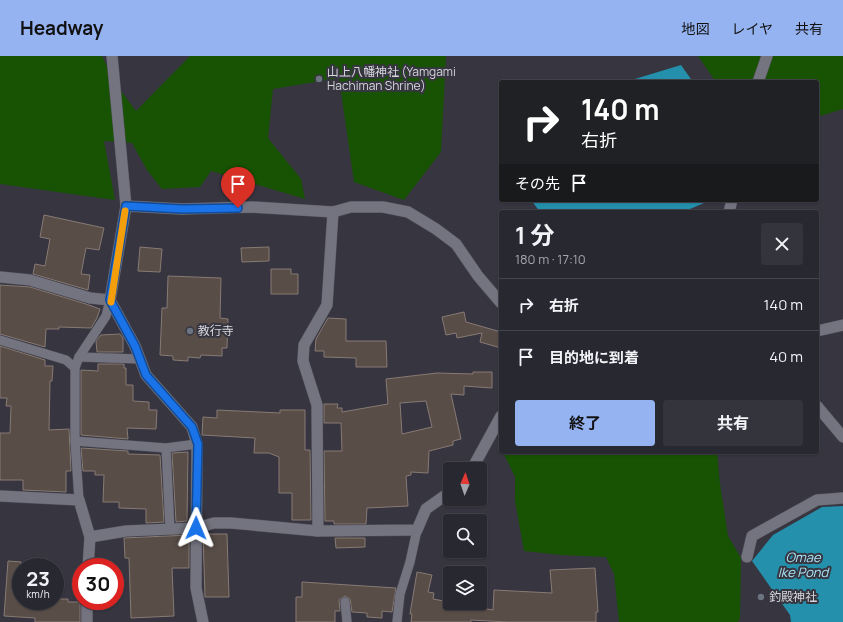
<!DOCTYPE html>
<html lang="ja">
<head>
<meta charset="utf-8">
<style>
  :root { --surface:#282830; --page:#34343c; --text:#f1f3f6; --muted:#a5a6ab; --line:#44444c; --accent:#95b2f1 }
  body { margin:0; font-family:Manrope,"Noto Sans JP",sans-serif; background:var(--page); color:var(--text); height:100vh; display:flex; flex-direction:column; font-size:15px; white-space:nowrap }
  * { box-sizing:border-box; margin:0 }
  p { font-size:13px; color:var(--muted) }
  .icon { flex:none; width:22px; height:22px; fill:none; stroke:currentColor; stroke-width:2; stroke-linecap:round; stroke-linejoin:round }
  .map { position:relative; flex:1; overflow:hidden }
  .details { position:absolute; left:499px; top:154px; width:320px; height:244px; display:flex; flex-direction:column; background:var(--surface); border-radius:4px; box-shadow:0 1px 3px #0004,0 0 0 1px var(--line) }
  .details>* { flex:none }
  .guide { position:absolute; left:499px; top:24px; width:320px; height:122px; border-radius:4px; box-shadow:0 1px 3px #0004,0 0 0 1px var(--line); background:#202124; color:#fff; overflow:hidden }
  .needle { width:26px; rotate:2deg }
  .buttons { position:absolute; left:443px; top:406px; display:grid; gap:8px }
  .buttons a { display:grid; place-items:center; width:44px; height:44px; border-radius:4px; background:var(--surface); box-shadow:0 1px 3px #0004,0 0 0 1px var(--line); font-size:20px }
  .speed { position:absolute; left:12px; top:502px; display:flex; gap:8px; font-size:20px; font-weight:700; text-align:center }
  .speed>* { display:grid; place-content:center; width:52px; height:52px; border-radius:50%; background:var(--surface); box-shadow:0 1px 3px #0004,0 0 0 1px var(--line); line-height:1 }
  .speed small { font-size:10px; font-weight:400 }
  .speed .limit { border:6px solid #d22; background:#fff; color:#111 }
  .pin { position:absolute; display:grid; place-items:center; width:34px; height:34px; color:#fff; margin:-41px -17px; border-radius:50% 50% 50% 0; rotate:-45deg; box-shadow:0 0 4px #0007 }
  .pin .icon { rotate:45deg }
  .me { position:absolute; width:44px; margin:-22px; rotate:1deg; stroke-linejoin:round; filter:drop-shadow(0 0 3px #0008) }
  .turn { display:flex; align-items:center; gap:14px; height:84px; padding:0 16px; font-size:18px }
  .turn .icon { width:52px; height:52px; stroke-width:2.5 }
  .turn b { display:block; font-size:28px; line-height:34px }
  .then { display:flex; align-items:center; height:38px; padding:0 16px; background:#0003; gap:8px; font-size:15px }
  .round { display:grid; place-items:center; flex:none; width:42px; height:42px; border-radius:4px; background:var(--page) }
  .summary { display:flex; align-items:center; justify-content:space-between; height:68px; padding:0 16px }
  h1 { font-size:24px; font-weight:700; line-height:30px }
  .cta { display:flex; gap:8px; margin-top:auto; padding:8px 16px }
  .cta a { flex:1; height:46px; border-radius:4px; background:var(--accent); color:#111; font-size:16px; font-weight:700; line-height:46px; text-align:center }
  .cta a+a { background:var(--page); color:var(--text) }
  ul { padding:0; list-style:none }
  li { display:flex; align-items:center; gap:12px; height:52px; padding:0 16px; border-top:1px solid var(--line) }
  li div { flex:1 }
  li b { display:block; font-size:15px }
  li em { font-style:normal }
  header { display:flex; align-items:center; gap:24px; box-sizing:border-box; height:56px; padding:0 20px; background:var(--accent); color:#111 }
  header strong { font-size:19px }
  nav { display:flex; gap:22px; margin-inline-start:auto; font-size:14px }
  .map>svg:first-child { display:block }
  .green { fill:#185304 }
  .water { fill:#2490ac }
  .building { fill:#594d47; stroke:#887a74; fill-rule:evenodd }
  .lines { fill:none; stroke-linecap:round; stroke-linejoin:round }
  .service-casing { stroke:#51515a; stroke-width:10 }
  .minor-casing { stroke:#51515a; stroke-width:12 }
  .service { stroke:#747480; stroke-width:9 }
  .minor { stroke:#747480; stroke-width:11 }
  .route-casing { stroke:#114b97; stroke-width:10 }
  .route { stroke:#1a73e8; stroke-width:7 }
  .slow { stroke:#f59e0b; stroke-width:7 }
  .worship-dot { fill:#6b7280; stroke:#363540; stroke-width:1.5 }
  .labels { text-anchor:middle; stroke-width:4; stroke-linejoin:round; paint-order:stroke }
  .poi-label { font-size:12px; fill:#d6d6dd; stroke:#363540; text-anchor:start }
  .water-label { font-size:13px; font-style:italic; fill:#abe3f5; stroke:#363540 }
</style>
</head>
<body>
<header>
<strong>Headway</strong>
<nav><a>地図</a><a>レイヤ</a><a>共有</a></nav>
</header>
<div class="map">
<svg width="843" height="566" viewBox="0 0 843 566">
  <rect width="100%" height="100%" fill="#363540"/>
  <g class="green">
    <polygon points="0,0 102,0 115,27 136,55 190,0 446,0 441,96 404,144 354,126 339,22 273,33 268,82 301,123 305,143 211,115 200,131 162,133 147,114 132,87 104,85 115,144 0,128"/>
    <polygon points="698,0 843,0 843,53 817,61 817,26 716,26"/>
    <polygon points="503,396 717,396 720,428 728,480 741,502 740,562 738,566 619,566 614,518 606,501 561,499 524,495 515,445 515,421"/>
  </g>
  <g class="water">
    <polygon points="681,9 693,26 625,26"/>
    <polygon points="531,144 711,144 683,156 540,156"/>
    <polygon points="843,450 843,566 791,566 790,559 752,505 773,479 822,451"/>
  </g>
  <g class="building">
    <polygon points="44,159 104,172 99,194 86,192 81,218 90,219 88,234 33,218 35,208 45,210 50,183 40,181"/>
    <polygon points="140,191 162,193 160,216 138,215"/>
    <polygon points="269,191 269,205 242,206 241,192"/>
    <polygon points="271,213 291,213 291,218 298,218 298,238 271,238"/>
    <polygon points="168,220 221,222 220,262 228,263 227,292 222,292 222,300 201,299 200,302 188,301 188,305 173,304 173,300 160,299 162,252 167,252"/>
    <polygon points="0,229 30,231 86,248 100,253 97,262 91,272 59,271 59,273 46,273 45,291 0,278"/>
    <polygon points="464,256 466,266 501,276 501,292 480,286 482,277 457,282 456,277 446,279 442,261"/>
    <polygon points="328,262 346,263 346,285 386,285 387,311 356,311 356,302 324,301 324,295 315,295 316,283"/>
    <polygon points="120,278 123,282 123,296 97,296 96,285 101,279"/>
    <polygon points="0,290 45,304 45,310 53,310 52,325 50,325 49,374 69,373 71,415 66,415 66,436 23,434 23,424 0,424 0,377 10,377 11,350 6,350 7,342 0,342"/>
    <polygon points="98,308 124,308 124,312 126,312 126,329 133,329 133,345 149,346 149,354 157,354 156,373 127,372 128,383 81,379 81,314 98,315"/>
    <path d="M 473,316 L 492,316 L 492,332 L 464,330 L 464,339 L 451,338 L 461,383 L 453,385 L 453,389 L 429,395 L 428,417 L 411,416 L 411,419 L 406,420 L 408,450 L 367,452 L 366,468 L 334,468 L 334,465 L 325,465 L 324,395 L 342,395 L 341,367 L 324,367 L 324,348 L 338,348 L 337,352 L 342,352 L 342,356 L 388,348 L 386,323 L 437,317 L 473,318 ZM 426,345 L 432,371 L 402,378 L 400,347 Z"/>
    <polygon points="217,354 280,357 280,354 305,354 305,394 310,394 311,464 292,464 292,437 279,437 279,401 269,397 254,397 255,382 202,379 203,361 217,362"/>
    <polygon points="81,392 128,395 128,398 160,399 164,466 146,467 146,453 119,452 119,446 103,446 104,419 95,419 95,415 83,415"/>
    <polygon points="188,396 187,465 176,466 172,397"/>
    <polygon points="203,478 227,478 229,541 205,541"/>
    <polygon points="189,479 189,512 172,512 174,560 131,562 129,502 125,502 124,482"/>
    <polygon points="335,482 365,482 365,491 336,492"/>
    <polygon points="8,505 21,506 21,545 55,545 55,543 68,543 68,546 80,546 80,566 35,566 35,562 4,560"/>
    <polygon points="595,512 598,556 596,556 596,566 507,566 471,564 471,566 411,566 412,558 410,558 417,516 432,519 428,536 434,537 433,543 493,554 494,534 552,537 550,514"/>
    <polygon points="302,526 396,532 392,556 382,555 382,562 367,561 367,557 352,556 350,543 345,540 339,544 340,555 335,555 335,566 296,566 296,541 302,541"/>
  </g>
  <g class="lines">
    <defs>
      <g id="service">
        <polyline points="0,284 66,304 75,312"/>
        <polyline points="79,301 140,303"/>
        <polyline points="75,385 166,392 197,388"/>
        <polyline points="166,392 170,473"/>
        <polyline points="79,444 75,385 75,312 79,301 106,260 110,244"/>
        <polyline points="345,546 347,566"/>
        <polyline points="397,566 400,538 410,506 417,474"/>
      </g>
      <g id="minor">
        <polyline points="112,0 126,150 110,244 135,290 146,319 192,371 197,388 196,532 203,566"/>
        <polyline points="758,26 767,0"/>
        <polyline points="126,150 182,153 252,151 333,156 351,151 383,151 408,156 436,173 456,188 478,220 501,247"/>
        <polyline points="729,156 732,144"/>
        <polyline points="0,221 30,224 90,242 110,244"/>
        <polyline points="817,275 843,269"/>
        <polyline points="817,350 843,381"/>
        <polyline points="472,413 501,360"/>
        <polyline points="0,440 79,444 90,481 126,475 196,472 214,467 231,467 318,475 417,474 426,453 450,436"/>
        <polyline points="318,475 317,349 303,305 304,289 327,249 333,156"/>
        <polyline points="747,501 752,480 817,444 843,442"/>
        <polyline points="88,511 90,481"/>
        <polyline points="87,566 87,545"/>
      </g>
    </defs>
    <use href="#service" class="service-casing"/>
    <use href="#minor" class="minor-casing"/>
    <use href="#service" class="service"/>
    <use href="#minor" class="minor"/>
  </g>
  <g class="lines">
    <defs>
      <polyline id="route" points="196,472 198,388 192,371 146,319 135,290 110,244 126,150 182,153 238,152"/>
    </defs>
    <use href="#route" class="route-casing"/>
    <use href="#route" class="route"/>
    <polyline class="slow" points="111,246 125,155"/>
  </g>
  <g class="worship-dot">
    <circle cx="319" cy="23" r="4"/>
    <circle cx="190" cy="275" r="4"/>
    <circle cx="761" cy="541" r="4"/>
  </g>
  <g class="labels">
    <g class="poi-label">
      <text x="327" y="20">山上八幡神社 (Yamgami<tspan x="327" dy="14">Hachiman Shrine)</tspan></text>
      <text x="198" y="279">教行寺</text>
      <text x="769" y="545">釣殿神社</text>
    </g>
    <g class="water-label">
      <text x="803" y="506">Omae<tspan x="803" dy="15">Ike Pond</tspan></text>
    </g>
  </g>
</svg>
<div class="buttons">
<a><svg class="needle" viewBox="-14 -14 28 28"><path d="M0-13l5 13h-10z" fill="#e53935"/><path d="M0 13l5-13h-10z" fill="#a5a6ab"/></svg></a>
<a><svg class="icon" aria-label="search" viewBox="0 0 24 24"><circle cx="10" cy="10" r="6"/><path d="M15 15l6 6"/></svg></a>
<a><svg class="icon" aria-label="layers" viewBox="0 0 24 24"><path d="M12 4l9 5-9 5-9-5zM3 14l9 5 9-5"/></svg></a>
</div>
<div class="speed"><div>23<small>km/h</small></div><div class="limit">30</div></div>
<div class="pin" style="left:238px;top:152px;background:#d93025"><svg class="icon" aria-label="arrive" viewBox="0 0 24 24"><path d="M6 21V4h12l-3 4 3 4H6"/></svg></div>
<svg class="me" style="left:196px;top:472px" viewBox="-20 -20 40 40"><path d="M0-17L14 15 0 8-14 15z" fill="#1a73e8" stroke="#fff" stroke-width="4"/></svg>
<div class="guide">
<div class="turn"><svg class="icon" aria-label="right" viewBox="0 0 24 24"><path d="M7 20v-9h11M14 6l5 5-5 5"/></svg><div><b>140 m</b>右折</div></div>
<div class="then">その先<svg class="icon" aria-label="arrive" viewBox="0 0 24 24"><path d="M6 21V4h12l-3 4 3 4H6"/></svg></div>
</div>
<section class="details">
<div class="summary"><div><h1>1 分</h1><p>180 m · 17:10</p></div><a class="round"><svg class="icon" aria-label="close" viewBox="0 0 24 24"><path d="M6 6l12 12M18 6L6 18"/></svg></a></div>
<ul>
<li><svg class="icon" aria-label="right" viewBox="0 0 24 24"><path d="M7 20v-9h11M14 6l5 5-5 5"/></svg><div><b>右折</b></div><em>140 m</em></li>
<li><svg class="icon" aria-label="arrive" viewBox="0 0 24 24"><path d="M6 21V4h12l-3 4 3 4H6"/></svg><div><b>目的地に到着</b></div><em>40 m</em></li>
</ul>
<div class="cta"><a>終了</a><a>共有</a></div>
</section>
</div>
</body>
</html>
